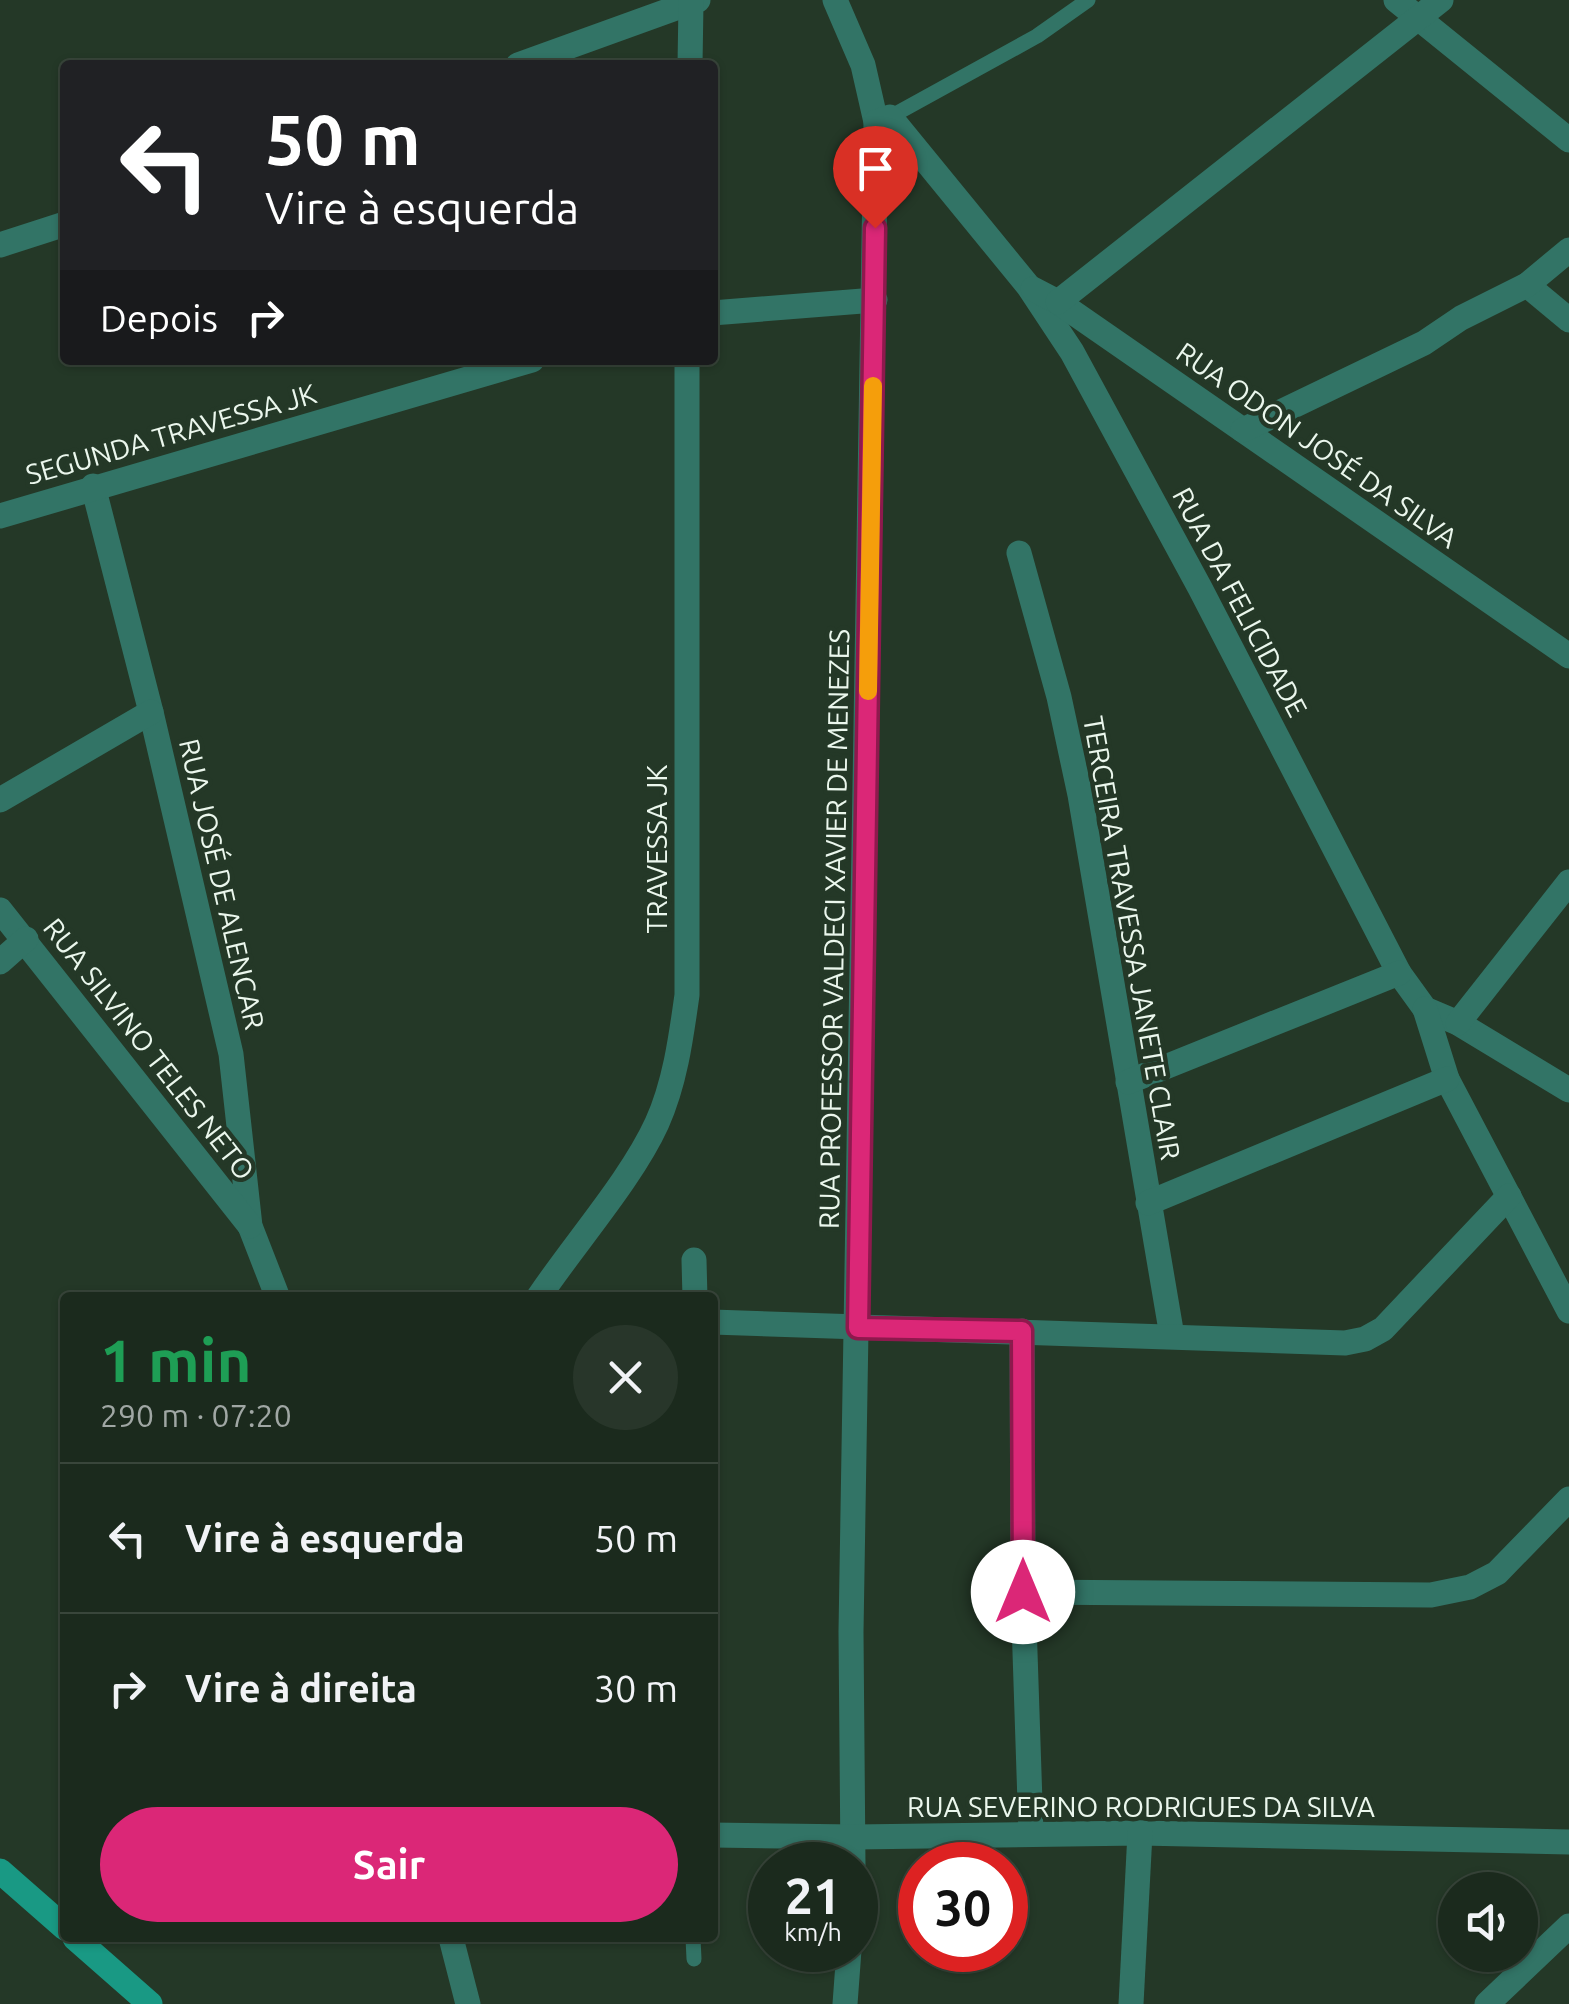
<!DOCTYPE html>
<html lang="pt">
<head>
<meta charset="utf-8">
<style>
  :root { --surface:#1b2a1d; --page:#28362a; --text:#f1f3f6; --muted:#a0a7a4; --line:#39463b; --accent:#db2777 }
  body { margin:0; font-family:Ubuntu,sans-serif; background:var(--page); color:var(--text); height:100vh; display:flex; flex-direction:column; font-size:38px; white-space:nowrap }
  * { box-sizing:border-box; margin:0 }
  p { font-size:32px; color:var(--muted) }
  .icon { flex:none; width:55px; height:55px; fill:none; stroke:currentColor; stroke-width:2; stroke-linecap:round; stroke-linejoin:round }
  .map { position:relative; flex:1; overflow:hidden }
  .sheet { position:absolute; left:60px; top:1292px; width:658px; height:650px; display:flex; flex-direction:column; background:var(--surface); border-radius:10px; box-shadow:0 2px 8px #0004,0 0 0 2px var(--line) }
  .sheet>* { flex:none }
  .hud { position:absolute; left:60px; top:60px; width:658px; height:305px; border-radius:10px; box-shadow:0 2px 8px #0004,0 0 0 2px var(--line); background:#202124; color:#fff; overflow:hidden }
  .tools { position:absolute; left:1438px; top:1872px; display:grid; gap:20px }
  .tools a { display:grid; place-items:center; width:100px; height:100px; border-radius:50%; background:var(--surface); box-shadow:0 2px 8px #0004,0 0 0 2px var(--line); font-size:50px }
  .speed { position:absolute; left:748px; top:1842px; display:flex; gap:20px; font-size:50px; font-weight:700; text-align:center }
  .speed>* { display:grid; place-content:center; width:130px; height:130px; border-radius:50%; background:var(--surface); box-shadow:0 2px 8px #0004,0 0 0 2px var(--line); line-height:1 }
  .speed small { font-size:25px; font-weight:400 }
  .speed .limit { border:15px solid #d22; background:#fff; color:#111 }
  .pin { position:absolute; display:grid; place-items:center; width:85px; height:85px; color:#fff; margin:-102px -42px; border-radius:50% 50% 50% 0; rotate:-45deg; box-shadow:0 0 10px #0007 }
  .pin .icon { rotate:45deg }
  .me { position:absolute; width:110px; margin:-55px; rotate:0deg; stroke-linejoin:round; filter:drop-shadow(0 0 8px #0008) }
  .turn { display:flex; align-items:center; gap:35px; height:210px; padding:0 40px; font-size:45px }
  .turn .icon { width:130px; height:130px; stroke-width:2.5 }
  .turn b { display:block; font-size:70px; line-height:85px }
  .then { display:flex; align-items:center; height:95px; padding:0 40px; background:#0003; gap:20px; font-size:38px }
  .round { display:grid; place-items:center; flex:none; width:105px; height:105px; border-radius:52px; background:var(--page) }
  .headline { display:flex; align-items:center; justify-content:space-between; height:170px; padding:0 40px }
  h1 { font-size:60px; font-weight:700; line-height:75px; color:#1e9e55 }
  .cta { display:flex; gap:20px; margin-top:auto; padding:20px 40px }
  .cta a { flex:1; height:115px; border-radius:60px; background:var(--accent); color:#fff; font-size:40px; font-weight:700; line-height:115px; text-align:center }
  ul { padding:0; list-style:none }
  li { display:flex; align-items:center; gap:30px; height:150px; padding:0 40px; border-top:2px solid var(--line) }
  li div { flex:1 }
  li b { display:block; font-size:38px }
  li em { font-style:normal }
  .map>svg:first-child { display:block }
  .lines { fill:none; stroke-linecap:round; stroke-linejoin:round }
  .lane { stroke:#327466; stroke-width:15 }
  .street { stroke:#327466; stroke-width:25 }
  .secondary { stroke:#199984; stroke-width:25 }
  .route-casing { stroke:#8e194d; stroke-width:25 }
  .route { stroke:#db2777; stroke-width:18 }
  .slow { stroke:#f59e0b; stroke-width:18 }
  .labels { text-anchor:middle; stroke-width:9; stroke-linejoin:round; paint-order:stroke }
  .street-label { font-size:28px; fill:#ebf7ed; stroke:#243827 }
</style>
</head>
<body>
<div class="map">
<svg width="1569" height="2004" viewBox="0 0 1569 2004">
  <rect width="100%" height="100%" fill="#243827"/>
  <g class="lines">
    <g class="lane">
      <polyline points="890,117 1037,36 1088,0"/>
      <polyline points="693,1938 694,1959"/>
    </g>
    <g class="street">
      <polyline points="835,0 863,65 876,122 851,1632 853,1865"/>
      <polyline points="1396,0 1569,140"/>
      <polyline points="518,65 698,0"/>
      <polyline points="690,65 691,3"/>
      <polyline points="876,122 890,117 1029,287 1072,352 1200,588 1399,973 1425,1009 1458,1023 1569,1090"/>
      <polyline points="0,245 65,224"/>
      <polyline points="1527,285 1569,320"/>
      <polyline points="1033,289 1058,302 1569,656"/>
      <polyline points="1058,302 1441,0"/>
      <polyline points="712,313 875,300"/>
      <polyline points="1243,430 1424,343 1461,318 1527,285 1569,250"/>
      <polyline points="93,486 151,712 231,1054 250,1226 278,1298"/>
      <polyline points="0,516 532,360"/>
      <polyline points="1019,553 1059,697 1080,795 1172,1336"/>
      <polyline points="0,800 151,712"/>
      <polyline points="0,910 250,1226"/>
      <polyline points="0,962 26,939"/>
      <polyline points="1425,1009 1447,1079 1569,1311"/>
      <polyline points="1458,1023 1569,882"/>
      <polyline points="1128,1082 1399,973"/>
      <polyline points="1148,1203 1447,1079"/>
      <polyline points="694,1260 695,1298"/>
      <path d="M 538,1298 C 574,1244 631,1180 657,1123 C 675,1083 681,1038 687,995 L 687,360"/>
      <polyline points="712,1322 1345,1343 1365,1339 1383,1329 1509,1196"/>
      <polyline points="1022,1331 1023,1592 1031,1833"/>
      <polyline points="1023,1592 1431,1595 1470,1587 1497,1573 1569,1499"/>
      <polyline points="712,1835 855,1837 1140,1833 1569,1842"/>
      <polyline points="451,1938 468,2004"/>
      <polyline points="845,2004 849,1950"/>
      <polyline points="1131,2004 1140,1833"/>
      <polyline points="1487,2004 1569,1926"/>
    </g>
    <g class="secondary">
      <polyline points="0,1871 65,1928"/>
      <polyline points="75,1938 150,2004"/>
    </g>
  </g>
  <g class="lines">
    <defs>
      <polyline id="route" points="875,228 858,1328 1022,1331 1023,1592"/>
    </defs>
    <use href="#route" class="route-casing"/>
    <use href="#route" class="route"/>
    <polyline class="slow" points="868,691 873,386"/>
  </g>
  <g class="labels">
    <g class="street-label">
      <text transform="translate(171 434) rotate(-16)" y="10">SEGUNDA TRAVESSA JK</text>
      <text transform="translate(1317 445) rotate(35)" y="10">RUA ODON JOSÉ DA SILVA</text>
      <text transform="translate(1240 602) rotate(62)" y="10">RUA DA FELICIDADE</text>
      <text transform="translate(657 849) rotate(-90)" y="10">TRAVESSA JK</text>
      <text transform="translate(222 884) rotate(77)" y="10">RUA JOSÉ DE ALENCAR</text>
      <text transform="translate(834 929) rotate(-89)" y="10">RUA PROFESSOR VALDECI XAVIER DE MENEZES</text>
      <text transform="translate(1132 938) rotate(80)" y="10">TERCEIRA TRAVESSA JANETE CLAIR</text>
      <text transform="translate(149 1049) rotate(52)" y="10">RUA SILVINO TELES NETO</text>
      <text x="1141" y="1817">RUA SEVERINO RODRIGUES DA SILVA</text>
    </g>
  </g>
</svg>
<div class="tools">
<a><svg class="icon" aria-label="sound" viewBox="0 0 24 24"><path d="M4 9h4l5-4v14l-5-4H4zM17 9q2 3 0 6"/></svg></a>
</div>
<div class="speed"><div>21<small>km/h</small></div><div class="limit">30</div></div>
<div class="pin" style="left:875px;top:228px;background:#d93025"><svg class="icon" aria-label="arrive" viewBox="0 0 24 24"><path d="M6 21V4h12l-3 4 3 4H6"/></svg></div>
<svg class="me" style="left:1023px;top:1592px" viewBox="-20 -20 40 40"><circle r="19" fill="#fff"/><path d="M0-13L10 11 0 6-10 11z" fill="#db2777"/></svg>
<div class="hud">
<div class="turn"><svg class="icon" aria-label="left" viewBox="0 0 24 24"><path d="M17 20v-9H6M10 6l-5 5 5 5"/></svg><div><b>50 m</b>Vire à esquerda</div></div>
<div class="then">Depois<svg class="icon" aria-label="right" viewBox="0 0 24 24"><path d="M7 20v-9h11M14 6l5 5-5 5"/></svg></div>
</div>
<section class="sheet">
<div class="headline"><div><h1>1 min</h1><p>290 m · 07:20</p></div><a class="round"><svg class="icon" aria-label="close" viewBox="0 0 24 24"><path d="M6 6l12 12M18 6L6 18"/></svg></a></div>
<ul>
<li><svg class="icon" aria-label="left" viewBox="0 0 24 24"><path d="M17 20v-9H6M10 6l-5 5 5 5"/></svg><div><b>Vire à esquerda</b></div><em>50 m</em></li>
<li><svg class="icon" aria-label="right" viewBox="0 0 24 24"><path d="M7 20v-9h11M14 6l5 5-5 5"/></svg><div><b>Vire à direita</b></div><em>30 m</em></li>
</ul>
<div class="cta"><a>Sair</a></div>
</section>
</div>
</body>
</html>
